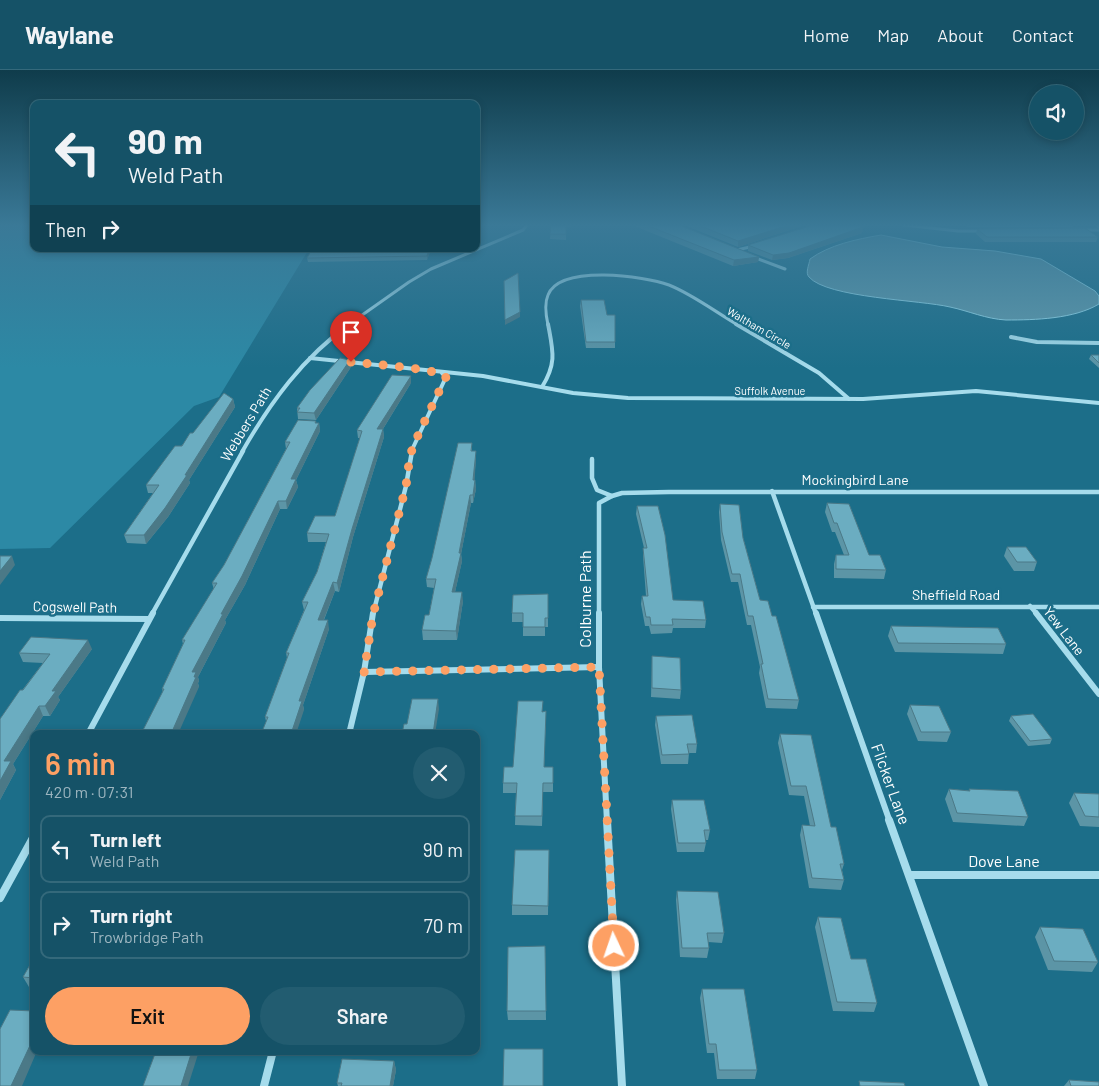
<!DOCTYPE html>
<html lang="en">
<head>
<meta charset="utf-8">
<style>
  :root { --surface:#155267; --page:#225c70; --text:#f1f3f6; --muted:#9db6c0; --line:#34697b; --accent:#fda064 }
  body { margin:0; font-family:Barlow,sans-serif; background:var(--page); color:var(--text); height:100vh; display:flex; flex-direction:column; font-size:19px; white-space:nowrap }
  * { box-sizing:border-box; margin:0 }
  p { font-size:16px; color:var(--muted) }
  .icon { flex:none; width:28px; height:28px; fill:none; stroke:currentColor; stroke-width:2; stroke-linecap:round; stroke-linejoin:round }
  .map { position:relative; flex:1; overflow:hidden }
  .panel { position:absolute; left:30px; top:660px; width:450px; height:325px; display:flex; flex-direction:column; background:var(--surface); border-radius:10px; box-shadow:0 2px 8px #0003,0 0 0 1px var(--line) }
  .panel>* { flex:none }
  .guide { position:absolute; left:30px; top:30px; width:450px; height:152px; border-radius:10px; box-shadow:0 2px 8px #0003,0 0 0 1px var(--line); background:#155267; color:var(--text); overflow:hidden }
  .fabs { position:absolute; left:1029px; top:15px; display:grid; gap:10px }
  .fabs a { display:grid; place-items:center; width:55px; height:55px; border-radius:50%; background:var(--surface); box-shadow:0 2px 8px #0003,0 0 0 1px var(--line); font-size:25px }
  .pin { position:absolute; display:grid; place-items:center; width:42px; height:42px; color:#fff; margin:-51px -21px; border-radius:50% 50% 50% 0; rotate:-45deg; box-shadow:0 0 5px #0007 }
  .pin .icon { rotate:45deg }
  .me { position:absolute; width:55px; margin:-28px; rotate:357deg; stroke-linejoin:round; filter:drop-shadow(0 0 4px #0008) }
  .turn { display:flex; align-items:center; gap:18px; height:105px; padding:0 15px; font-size:22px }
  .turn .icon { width:65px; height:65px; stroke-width:2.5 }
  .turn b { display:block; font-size:35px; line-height:42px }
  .then { display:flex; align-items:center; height:48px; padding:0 15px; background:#0003; gap:10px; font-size:19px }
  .round { display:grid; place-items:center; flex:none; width:52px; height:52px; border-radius:26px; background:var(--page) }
  .summary { display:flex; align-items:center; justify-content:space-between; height:85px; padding:0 15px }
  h1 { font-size:30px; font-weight:600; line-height:38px; color:var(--accent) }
  .button { display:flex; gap:10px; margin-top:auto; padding:10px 15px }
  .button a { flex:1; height:58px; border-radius:30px; background:var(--accent); color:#111; font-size:20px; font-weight:600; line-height:58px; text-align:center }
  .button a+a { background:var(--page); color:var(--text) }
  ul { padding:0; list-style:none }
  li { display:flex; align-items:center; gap:15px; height:68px; margin:0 10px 8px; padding:0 5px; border:2px solid var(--line); border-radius:10px }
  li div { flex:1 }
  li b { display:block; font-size:19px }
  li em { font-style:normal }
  header { display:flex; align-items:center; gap:30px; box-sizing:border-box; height:70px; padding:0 25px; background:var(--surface); border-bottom:1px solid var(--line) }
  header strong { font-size:24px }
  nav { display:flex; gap:28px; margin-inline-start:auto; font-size:18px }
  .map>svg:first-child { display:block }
  .green { fill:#2c89a5 }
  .water { fill:#619aac; stroke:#99dcee }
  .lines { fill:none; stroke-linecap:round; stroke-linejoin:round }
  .street-far4 { stroke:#a6dcec; stroke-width:3 }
  .street-far3 { stroke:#a6dcec; stroke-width:4 }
  .street-far2 { stroke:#a6dcec; stroke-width:4.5 }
  .street-far1 { stroke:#a6dcec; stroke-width:6 }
  .street { stroke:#a6dcec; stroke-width:8 }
  .secondary { fill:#d2eff9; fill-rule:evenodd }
  .wall { fill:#5c95a6 }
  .shaded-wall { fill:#4b7987 }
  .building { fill:#6badc1; stroke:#4b7987 }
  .route { stroke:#fda064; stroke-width:9; stroke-dasharray:0 16.2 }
  .labels { text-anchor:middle; stroke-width:5; stroke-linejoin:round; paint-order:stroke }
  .far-street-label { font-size:11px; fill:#fff; stroke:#1c6e89 }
  .street-label { font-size:14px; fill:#fff; stroke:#1c6e89 }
  .near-street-label { font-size:16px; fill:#fff; stroke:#1c6e89 }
</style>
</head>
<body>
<header>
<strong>Waylane</strong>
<nav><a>Home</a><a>Map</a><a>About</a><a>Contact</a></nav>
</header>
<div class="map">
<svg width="1099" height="1016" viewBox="0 0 1099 1016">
  <rect width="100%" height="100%" fill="#1c6e89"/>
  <polygon class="green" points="0,155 34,155 34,179 309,179 219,327 194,336 50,478 0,479"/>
  <path class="water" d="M 881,165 L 942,177 L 995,181 L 1041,189 L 1095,221 L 1099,226 L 1099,234 C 1074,249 1035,250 1006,250 C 986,249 969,241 950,237 C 921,230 827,228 809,207 C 805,203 809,195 810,189 C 829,175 857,169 881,165 Z"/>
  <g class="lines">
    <g class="street-far4">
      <polyline points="904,155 958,161 984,161"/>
      <polyline points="1082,160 1099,160"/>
      <polyline points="737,180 754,176"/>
      <polyline points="753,187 785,199"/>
      <polyline points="348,255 409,212 431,199 523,160 527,155"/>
      <path d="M 548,255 C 546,246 544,234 548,225 C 560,194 645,206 669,215 C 692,224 717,243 738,255"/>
    </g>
    <g class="street-far3">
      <polyline points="736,254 819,303 849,329"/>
      <polyline points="1011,267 1037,272 1099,273"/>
      <polyline points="310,288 483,306 573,323 628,328 863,329 976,321 1099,333"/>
      <path d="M 542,317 C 557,293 553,281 548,254"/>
      <path d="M 242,382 C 270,333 303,287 350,254"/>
      <polyline points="411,382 446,307 442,303"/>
    </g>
    <g class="street-far2">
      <polyline points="592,389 592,408 597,420 612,426 599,433 599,544"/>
      <polyline points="772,421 816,544"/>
      <polyline points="612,426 622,423 669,422 1099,422"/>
      <polyline points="1030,536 1037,544"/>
      <polyline points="813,537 1099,537"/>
      <polyline points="152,544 243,381"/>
      <polyline points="373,544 406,416 412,381"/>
    </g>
    <g class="street-far1">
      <polyline points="599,543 599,597 607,752"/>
      <polyline points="816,543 890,752"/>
      <polyline points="1036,543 1099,624"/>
      <polyline points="0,548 149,549"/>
      <polyline points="364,602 599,597"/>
      <polyline points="88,664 153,543"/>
      <polyline points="349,664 364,602 373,543"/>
    </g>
    <g class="street">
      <polyline points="607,750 622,1016"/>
      <polyline points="889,750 984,1016"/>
      <polyline points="910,805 1099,805"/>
      <polyline points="0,828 34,766"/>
      <polyline points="264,1016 273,981"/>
    </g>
    <polygon class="secondary" points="1095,155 1099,155 1099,159"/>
  </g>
  <g class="wall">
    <rect x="476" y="155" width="11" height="1"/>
    <polygon points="551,155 580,155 566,157 566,170 550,169"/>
    <polygon points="632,155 679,155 759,187 758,192 733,196"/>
    <polygon points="684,155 805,155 738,177"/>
    <polygon points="859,155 868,155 863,158 862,163 788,188 772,190 748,181 748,175 860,156"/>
    <polygon points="965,155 1074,155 1073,157 968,157"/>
    <polygon points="977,159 1098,167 1096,172 985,172 976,164"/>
    <polygon points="312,179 431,179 427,190 308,192 307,188"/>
    <polygon points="581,230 607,245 615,245 615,278 586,278 580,236"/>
    <polygon points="1091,285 1099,285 1099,298 1089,289"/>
    <polygon points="351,297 316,350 298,349 297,338"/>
    <polygon points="411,313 383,359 384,367 353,467 339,522 335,521 324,550 329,559 303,635 304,640 266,651 265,647 287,588 286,583 304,540 302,532 317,502 326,472 308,472 307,463 335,446 360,368 358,368 357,360"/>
    <polygon points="233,329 235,337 189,410 190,413 168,447 146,474 127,473 124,465 153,423 148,423 146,415 193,363"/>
    <polygon points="316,351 316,353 319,353 320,361 296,410 298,417 287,439 280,439 245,515 225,550 226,553 198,607 199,611 198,613 199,617 163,622 162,619 183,574 182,570 214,520 212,513 224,495 286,379 285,372"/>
    <polygon points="472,373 472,381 476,389 474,410 475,410 476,419 473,433 471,433 461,484 462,491 455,522 463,531 457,570 423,570 422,560 429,545 434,518 427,517 426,509"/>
    <polygon points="827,433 869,485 886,500 884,509 834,508 834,494 836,485 844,485 835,462 832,462 825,442"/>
    <polygon points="720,434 743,468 760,530 772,546 799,630 797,639 766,638 759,603 760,597 751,555 747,555 738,512 731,512 721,470 719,442"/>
    <polygon points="637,436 673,530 706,550 705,558 673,558 672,563 651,564 649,556 645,556 641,534 642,526 646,526 643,486 643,478 644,478 636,444"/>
    <polygon points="1007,477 1037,492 1034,501 1014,501 1004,486"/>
    <polygon points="548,524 548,557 545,557 545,566 523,566 523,552 512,552 512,543"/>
    <polygon points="891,556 1006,574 1003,584 895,582 888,566"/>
    <polygon points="92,579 58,627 60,630 50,646 43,646 13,694 16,700 0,730 0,649 43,593 23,592 19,583"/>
    <polygon points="652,586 681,620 680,629 651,627"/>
    <polygon points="910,635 951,662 947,672 918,671 907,644"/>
    <polygon points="546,641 544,697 553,697 553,722 543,722 542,756 515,755 516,723 503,723 503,713 513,697 543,642"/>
    <polygon points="656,646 697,674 696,683 689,683 688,694 661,694 655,655"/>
    <polygon points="1011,646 1052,669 1050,674 1028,676 1009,651"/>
    <polygon points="780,664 831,757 844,794 842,800 844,810 841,820 809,818 800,765 802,755 810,756 804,726 789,725 778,673"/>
    <polygon points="949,719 969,721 969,719 1028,747 1024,756 953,752 945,729"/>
    <polygon points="1074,723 1099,724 1099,757 1080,756 1069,733"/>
    <polygon points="672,730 710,760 708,770 705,770 706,773 704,782 677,782 671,739"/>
    <polygon points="549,780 548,845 512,845 512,835"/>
    <polygon points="677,821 724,863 722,873 708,872 709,878 707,888 680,887 676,830"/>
    <polygon points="818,847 851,889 877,933 874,942 833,941 815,857"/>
    <polygon points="1040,857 1098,892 1092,902 1048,900 1035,867"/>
    <polygon points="545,876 546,950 508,950 507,941"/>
    <polygon points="34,888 34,917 29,917 23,907"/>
    <polygon points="702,919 757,1000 755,1009 717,1009 714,983 707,983 700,928"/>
    <polygon points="394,991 396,1000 393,1016 338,1016 337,1013"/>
    <polygon points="1069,1010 1099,1016 1064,1016"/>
  </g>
  <g class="shaded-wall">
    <polygon points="566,155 580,155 566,157"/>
    <polygon points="789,155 805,155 738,177 738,171"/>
    <polygon points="862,155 868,155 863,158 862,163 788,188 772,190 773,185 862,158"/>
    <polygon points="429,179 431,179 427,190 427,186"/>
    <polygon points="759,187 758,192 733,196 734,190"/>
    <polygon points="520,242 520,247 505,255 505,250"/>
    <polygon points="350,290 351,297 316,350 314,343"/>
    <polygon points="411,306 411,313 378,367 377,359"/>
    <polygon points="233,329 235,337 189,410 190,413 168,447 146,474 144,465 185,405"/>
    <polygon points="316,351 317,357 319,353 320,361 296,410 298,417 287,439 286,431 291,409"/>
    <polygon points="383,359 384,367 353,467 339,522 337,513 352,459"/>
    <polygon points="476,381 476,389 474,419 473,410"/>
    <polygon points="475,410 476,419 473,433 473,425"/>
    <polygon points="470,425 471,433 461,484 462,491 453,531 452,522"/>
    <polygon points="278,431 280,439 245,515 225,550 226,553 198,607 199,611 198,613 199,617 178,664 171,664 192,602"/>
    <polygon points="12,486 15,495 0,515 0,501"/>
    <polygon points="333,512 335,521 320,559 318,550"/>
    <polygon points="462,522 463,531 457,570 456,561"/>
    <polygon points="328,550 329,559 303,635 304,640 296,664 291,664 299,631"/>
    <polygon points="88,570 92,579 58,627 60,630 50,646 45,636 52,621"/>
    <polygon points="438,629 439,639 435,664 433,664"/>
    <polygon points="39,636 43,646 13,694 16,700 0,730 0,711 4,691"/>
    <polygon points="34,967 34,981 37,981 22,1016 11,1016"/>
    <polygon points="192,981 199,981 188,1016 181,1016"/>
    <polygon points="394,991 396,1000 393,1016 390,1016"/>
  </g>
  <g class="building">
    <polygon points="551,155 566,155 566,164 550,164"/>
    <polygon points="646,155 679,155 759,187 734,190"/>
    <polygon points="698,155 789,155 738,171"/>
    <polygon points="813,155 858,155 863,157 789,183 773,185 748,175"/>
    <polygon points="1085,158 1098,167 987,167 977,159"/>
    <polygon points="312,179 429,179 427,186 307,188"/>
    <polygon points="518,203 520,242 505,250 504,211"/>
    <polygon points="581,230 604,230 607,245 615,245 615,272 586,272"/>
    <polygon points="1091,285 1099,285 1099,293"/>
    <polygon points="340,288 350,290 314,343 297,342 300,338 297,338 310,320"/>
    <polygon points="392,305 411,306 377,359 383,359 352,459 337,513 333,512 318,550 328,550 299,631 302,631 291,664 261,664 268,647 265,647 289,583 286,583 308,532 302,532 317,502 329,464 307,463 315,446 335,446 362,361 357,360"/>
    <polygon points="224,323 233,329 185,405 187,405 165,438 144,465 124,465 159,415 146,415 175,376 182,376 190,363 193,363"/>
    <polygon points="298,350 316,351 315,353 319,353 291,409 296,409 286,431 278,431 242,506 221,544 223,544 192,602 196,602 194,607 196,607 171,664 141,664 164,619 162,619 185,570 182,570 217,513 212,513 224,495 290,372 285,372"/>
    <polygon points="458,373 472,373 471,381 476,381 473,410 475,410 473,425 470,425 459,483 461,483 452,522 462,522 456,561 422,560 425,545 429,545 436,509 426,509 432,488"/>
    <polygon points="827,433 849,434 869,485 880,485 886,500 836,499 836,485 849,485 837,453 834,453"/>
    <polygon points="720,434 739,435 743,468 760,530 768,531 772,546 776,546 799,630 768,629 761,594 763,594 753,546 748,546 740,504 732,504 722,462"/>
    <polygon points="637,436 658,436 665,465 673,530 703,531 706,550 672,549 673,555 651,555 650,547 646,547 642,526 648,526 643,478 647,478"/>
    <polygon points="1007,477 1026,477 1037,492 1017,492"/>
    <polygon points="0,486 12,486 0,501"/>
    <polygon points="548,524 548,548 545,548 545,557 523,557 523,543 512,543 513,525"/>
    <polygon points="891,556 998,558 1006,574 898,573"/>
    <polygon points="31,567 88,570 52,621 56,621 45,636 39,636 4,691 11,691 0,711 0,649 20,620 23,620 50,584 19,583"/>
    <polygon points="652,586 680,588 681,620 652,618"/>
    <polygon points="412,629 438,629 433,664 402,664 404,654 407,654"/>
    <polygon points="518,631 543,631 542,642 546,641 544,697 553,697 553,713 543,713 542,746 515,746 517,713 503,713 504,697 513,697"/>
    <polygon points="910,635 939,636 951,662 921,662"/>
    <polygon points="1033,644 1052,669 1030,671 1011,646"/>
    <polygon points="692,645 697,674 687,674 689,684 662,685 656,646"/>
    <polygon points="780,664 811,665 831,757 836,757 844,794 840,794 844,810 812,808 802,755 815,756 806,716 791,716"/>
    <polygon points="949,719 970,721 969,719 1018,721 1028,747 957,743"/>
    <polygon points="1074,723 1099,724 1099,747 1085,746"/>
    <polygon points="672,730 704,730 710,760 704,760 706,773 678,773"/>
    <polygon points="515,780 549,780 548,836 512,835"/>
    <polygon points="677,821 718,822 724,863 707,863 709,878 682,878"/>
    <polygon points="818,847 841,848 851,889 866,889 877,933 837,932"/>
    <polygon points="1040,857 1083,859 1098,892 1054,891"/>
    <polygon points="545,876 546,941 507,941 508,877"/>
    <polygon points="34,888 34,908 23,907"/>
    <polygon points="702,919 744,919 757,1000 719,1000 716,974 709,974"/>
    <polygon points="10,940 34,941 34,967 11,1016 0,1016 0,959"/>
    <polygon points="504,979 543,979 543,1016 503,1016"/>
    <polygon points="156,981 192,981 181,1016 143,1016"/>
    <polygon points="342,989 394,991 390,1016 341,1016 342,1013 337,1013"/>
    <polygon points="1069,1010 1099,1012 1099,1016 1071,1016"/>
    <polygon points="859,1011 904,1013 905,1016 860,1016"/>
  </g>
  <linearGradient id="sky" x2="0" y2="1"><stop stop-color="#0f3c4b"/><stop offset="0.52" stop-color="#3a7997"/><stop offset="1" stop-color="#3a7997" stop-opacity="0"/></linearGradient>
  <rect width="1099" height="298" fill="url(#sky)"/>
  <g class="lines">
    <path class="route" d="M 351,292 C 368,294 437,298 446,307 L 419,363 L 410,385 L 406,416 L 373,545 L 364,602 L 599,597 L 614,876"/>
  </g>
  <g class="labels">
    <g class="far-street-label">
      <text transform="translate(759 258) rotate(30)" y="4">Waltham Circle</text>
      <text x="770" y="325">Suffolk Avenue</text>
    </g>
    <g class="street-label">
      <text transform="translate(246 354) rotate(-59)" y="5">Webbers Path</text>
      <text x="855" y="415">Mockingbird Lane</text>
      <text x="956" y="530">Sheffield Road</text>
      <text transform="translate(75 537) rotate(1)" y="5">Cogswell Path</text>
      <text transform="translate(1064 561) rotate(52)" y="5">Yew Lane</text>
    </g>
    <g class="near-street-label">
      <text transform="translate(585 529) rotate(-90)" y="6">Colburne Path</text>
      <text transform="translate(891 714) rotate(70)" y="6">Flicker Lane</text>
      <text x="1004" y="797">Dove Lane</text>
    </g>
  </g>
</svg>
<div class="fabs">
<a><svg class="icon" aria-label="sound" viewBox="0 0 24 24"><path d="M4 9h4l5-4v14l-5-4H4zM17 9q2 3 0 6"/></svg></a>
</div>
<div class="pin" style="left:351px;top:292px;background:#d93025"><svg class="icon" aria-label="arrive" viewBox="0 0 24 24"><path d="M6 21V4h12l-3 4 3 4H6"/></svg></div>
<svg class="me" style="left:614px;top:876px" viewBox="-20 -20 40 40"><circle r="17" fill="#fda064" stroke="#fff" stroke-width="3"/><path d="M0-11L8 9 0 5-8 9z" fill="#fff"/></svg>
<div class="guide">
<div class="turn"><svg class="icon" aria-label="left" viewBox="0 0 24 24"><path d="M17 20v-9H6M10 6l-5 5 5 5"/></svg><div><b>90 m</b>Weld Path</div></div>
<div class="then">Then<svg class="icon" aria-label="right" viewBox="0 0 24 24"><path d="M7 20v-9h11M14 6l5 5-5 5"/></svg></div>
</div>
<section class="panel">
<div class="summary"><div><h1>6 min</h1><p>420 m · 07:31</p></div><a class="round"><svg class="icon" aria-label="close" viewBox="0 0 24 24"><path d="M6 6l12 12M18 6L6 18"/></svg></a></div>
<ul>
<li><svg class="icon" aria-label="left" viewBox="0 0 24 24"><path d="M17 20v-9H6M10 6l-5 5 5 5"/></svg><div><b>Turn left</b><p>Weld Path</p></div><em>90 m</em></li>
<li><svg class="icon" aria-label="right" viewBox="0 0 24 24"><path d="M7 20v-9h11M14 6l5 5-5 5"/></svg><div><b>Turn right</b><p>Trowbridge Path</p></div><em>70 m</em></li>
</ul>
<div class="button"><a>Exit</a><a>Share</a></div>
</section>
</div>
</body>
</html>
